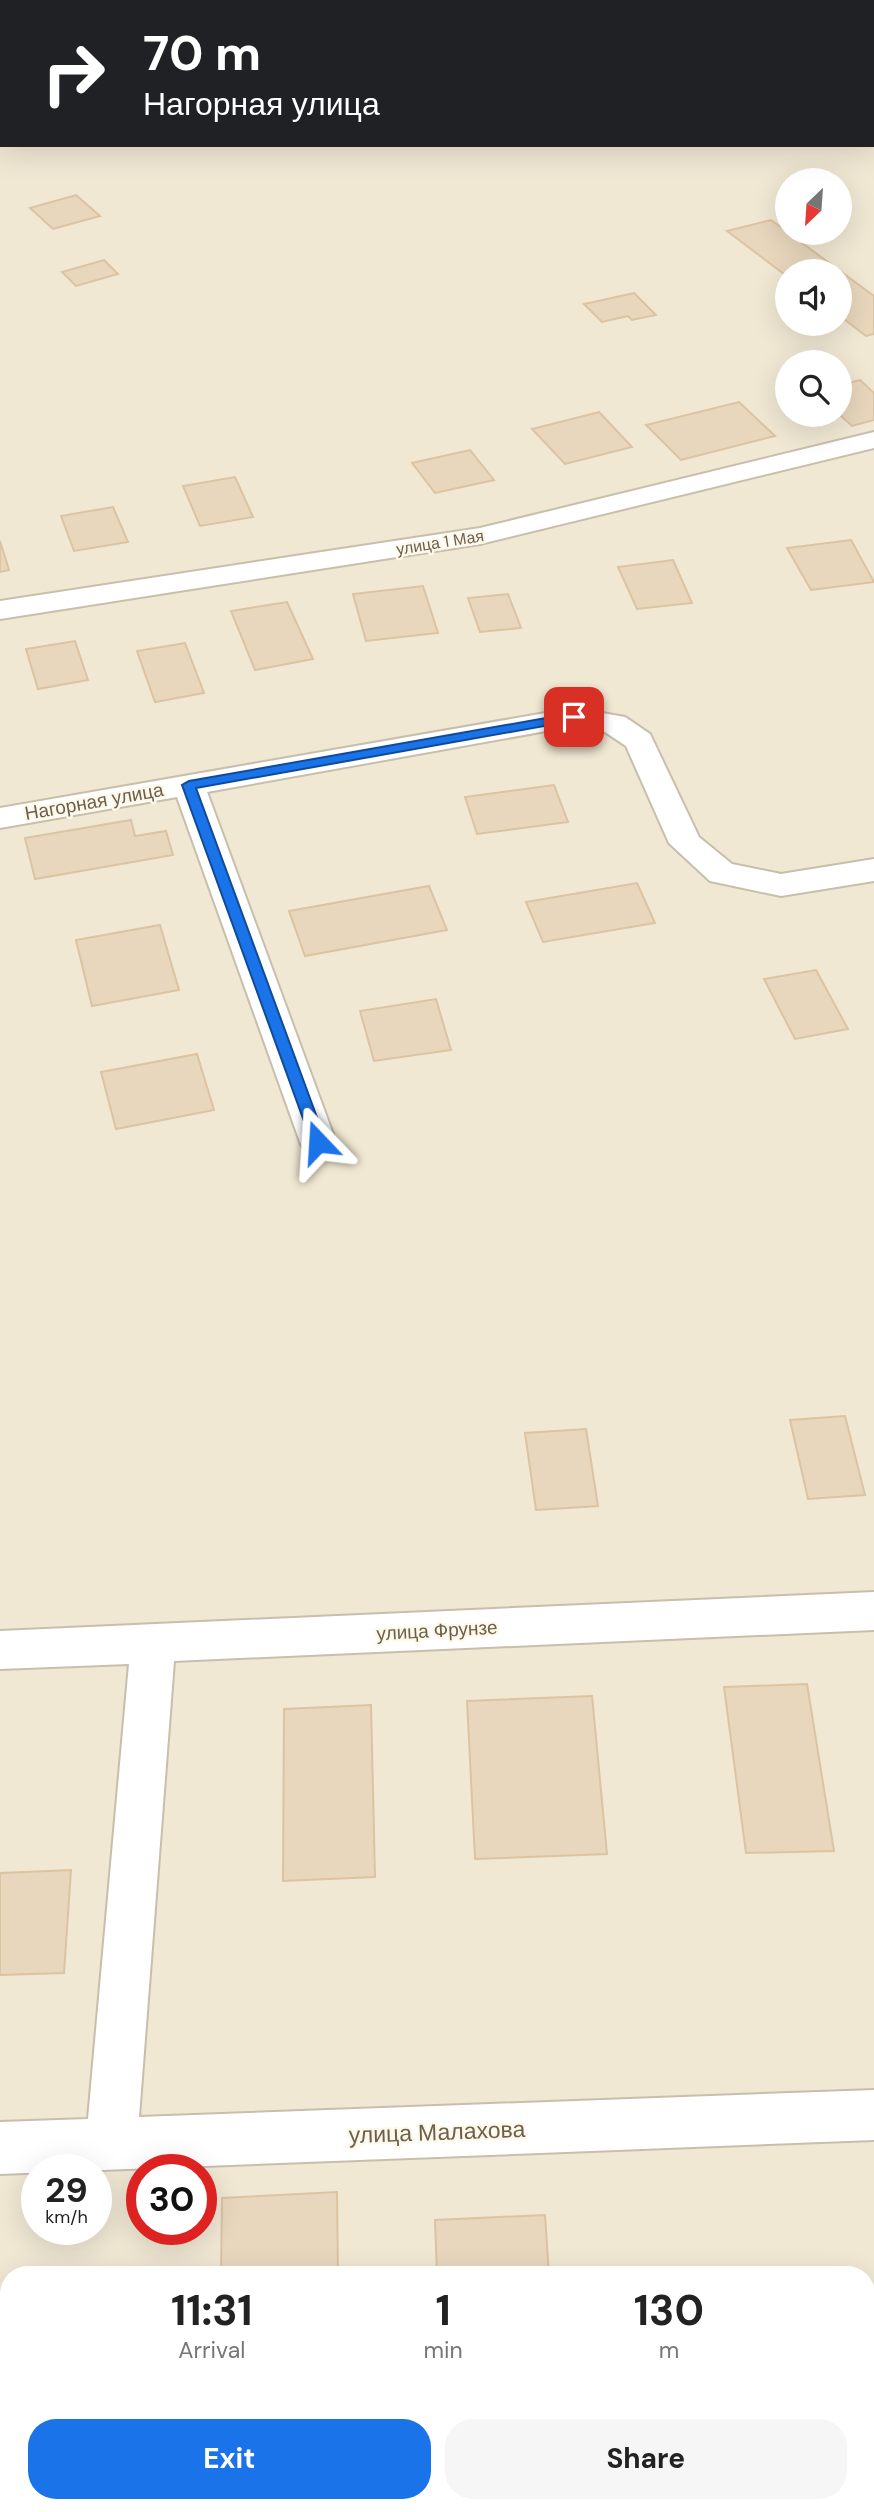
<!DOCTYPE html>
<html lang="en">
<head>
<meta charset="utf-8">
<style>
  :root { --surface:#fff; --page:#f6f6f6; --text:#222; --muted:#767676; --accent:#1a73e8 }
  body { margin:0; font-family:"DM Sans",sans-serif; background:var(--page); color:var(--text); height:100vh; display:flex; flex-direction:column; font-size:26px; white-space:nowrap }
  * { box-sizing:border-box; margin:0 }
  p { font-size:23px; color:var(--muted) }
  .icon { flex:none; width:38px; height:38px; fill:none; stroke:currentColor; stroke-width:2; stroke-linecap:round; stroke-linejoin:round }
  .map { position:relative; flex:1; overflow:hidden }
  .sheet { position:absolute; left:0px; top:2266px; width:875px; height:247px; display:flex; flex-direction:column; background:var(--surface); border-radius:28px 28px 0 0; box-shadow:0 7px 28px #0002 }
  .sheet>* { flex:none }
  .guide { position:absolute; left:0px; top:0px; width:875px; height:147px; box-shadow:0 7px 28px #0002; background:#202124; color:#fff; overflow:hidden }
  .needle { width:46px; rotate:205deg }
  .buttons { position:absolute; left:775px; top:168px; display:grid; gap:14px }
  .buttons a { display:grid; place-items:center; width:77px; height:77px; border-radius:50%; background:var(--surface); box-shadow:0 7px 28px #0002; font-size:35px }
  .speed { position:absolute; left:21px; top:2154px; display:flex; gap:14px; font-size:35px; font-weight:700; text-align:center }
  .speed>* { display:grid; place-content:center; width:91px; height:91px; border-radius:50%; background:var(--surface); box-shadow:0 7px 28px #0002; line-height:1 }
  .speed small { font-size:18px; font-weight:400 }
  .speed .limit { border:10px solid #d22; background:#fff; color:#111 }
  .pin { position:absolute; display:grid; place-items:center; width:60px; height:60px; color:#fff; margin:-30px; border-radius:14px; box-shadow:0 4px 10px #0006 }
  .me { position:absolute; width:77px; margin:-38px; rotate:340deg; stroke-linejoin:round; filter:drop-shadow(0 0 5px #0008) }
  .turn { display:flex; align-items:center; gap:24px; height:147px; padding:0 28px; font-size:32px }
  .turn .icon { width:91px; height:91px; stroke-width:2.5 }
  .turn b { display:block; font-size:49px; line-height:60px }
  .eta { display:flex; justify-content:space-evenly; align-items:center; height:119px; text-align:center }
  .eta b { font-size:42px; font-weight:700; line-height:49px }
  .button { display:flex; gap:14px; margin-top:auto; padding:14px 28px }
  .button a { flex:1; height:80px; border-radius:28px; background:var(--accent); color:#fff; font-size:28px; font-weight:700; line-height:80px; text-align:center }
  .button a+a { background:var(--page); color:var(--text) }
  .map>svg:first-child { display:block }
  .residential { fill:#f0e8d3; fill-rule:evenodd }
  .building { fill:#e8d7bd; stroke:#dcc3a1; stroke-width:2 }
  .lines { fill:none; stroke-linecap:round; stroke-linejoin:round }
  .street-casing { stroke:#c8beac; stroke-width:4 }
  .street { fill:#fff; fill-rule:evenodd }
  .route { fill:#1a73e8; stroke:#114b97; stroke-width:2 }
  .labels { text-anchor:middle; stroke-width:5; stroke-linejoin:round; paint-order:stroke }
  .far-street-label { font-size:16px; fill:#6e5f4d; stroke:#fdf9ea }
  .street-label { font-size:19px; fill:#6e5f4d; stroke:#fdf9ea }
  .near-street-label { font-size:23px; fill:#6e5f4d; stroke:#fdf9ea }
</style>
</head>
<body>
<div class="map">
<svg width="874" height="2512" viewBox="0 0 874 2512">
  <rect width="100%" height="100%" fill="#f9f5e4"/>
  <path class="residential" d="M 0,0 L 870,2 L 2,2 L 2,145 L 873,145 L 874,4 L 874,2512 L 0,2512 ZM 788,180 L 840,180 L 840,233 L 788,233 ZM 788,271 L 840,271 L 840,324 L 788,324 ZM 788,362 L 840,362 L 840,415 L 788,415 ZM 37,2170 L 96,2170 L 96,2230 L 37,2230 ZM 142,2170 L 201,2170 L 201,2230 L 142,2230 ZM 9,2275 L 866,2275 L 866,2504 L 9,2504 Z"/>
  <g class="building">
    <polygon points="582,0 646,0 649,2 576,2"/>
    <polygon points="76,195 100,216 53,229 30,208"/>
    <polygon points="771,220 874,296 874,334 866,336 840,316 840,271 788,271 788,277 727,231"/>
    <polygon points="104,260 118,274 76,286 62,272"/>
    <polygon points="634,293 656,315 632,320 628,316 602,322 584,304"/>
    <polygon points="860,380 874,393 874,420 852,426 840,415 840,385"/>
    <polygon points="739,402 775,436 681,460 646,425"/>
    <polygon points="599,412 632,447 565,464 532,429"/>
    <polygon points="470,450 494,480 435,493 412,463"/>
    <polygon points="235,477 253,517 200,526 183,486"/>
    <polygon points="113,507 128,542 74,551 61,516"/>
    <polygon points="851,540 874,582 811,590 787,548"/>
    <polygon points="0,541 9,570 0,572"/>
    <polygon points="673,560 692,603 637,609 618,567"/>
    <polygon points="423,586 438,633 366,641 353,594"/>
    <polygon points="508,594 521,628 480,632 468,598"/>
    <polygon points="287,602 313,659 255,670 231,611"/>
    <polygon points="75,641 88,680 38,689 26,649"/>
    <polygon points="185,643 204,693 155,702 137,651"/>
    <polygon points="554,785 568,822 477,834 465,797"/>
    <polygon points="131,820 135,836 166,831 173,855 35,879 25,838"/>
    <polygon points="637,883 655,923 543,942 526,902"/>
    <polygon points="429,886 447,930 305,956 289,911"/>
    <polygon points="160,925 179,990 92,1006 76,940"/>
    <polygon points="816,970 848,1029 795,1039 764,979"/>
    <polygon points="436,999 451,1050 374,1061 360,1011"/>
    <polygon points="197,1054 214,1110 116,1129 101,1072"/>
    <polygon points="845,1416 865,1495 808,1499 790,1420"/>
    <polygon points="586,1429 598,1506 536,1510 525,1433"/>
    <polygon points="807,1684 834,1851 746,1853 724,1687"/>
    <polygon points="592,1696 607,1854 475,1859 467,1701"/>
    <polygon points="371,1705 375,1877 283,1881 284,1709"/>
    <polygon points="71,1870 64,1973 0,1975 0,1873"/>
    <polygon points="337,2192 338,2275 221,2275 222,2198"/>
    <polygon points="545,2215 549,2275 437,2275 435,2220"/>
  </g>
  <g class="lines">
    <defs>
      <g id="street">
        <polygon points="668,0 690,0 691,2 669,2"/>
        <rect x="873" y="99" width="1" height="14"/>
        <polygon points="874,432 874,448 480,544 0,619 0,601 480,528"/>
        <polygon points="574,708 625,717 650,734 699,837 732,864 781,874 874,859 874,881 781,896 710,881 669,843 626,746 605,732 574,726 207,792 336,1142 331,1152 318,1156 305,1152 300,1142 177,797 0,828 0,808"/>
        <polygon points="874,1592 874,1630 174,1661 139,2117 874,2090 874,2140 0,2174 0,2122 88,2119 129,1664 0,1669 0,1631"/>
      </g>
    </defs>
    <use href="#street" class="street-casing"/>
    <use href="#street" class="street"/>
  </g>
  <polygon class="route" points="574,713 578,714 578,720 196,788 326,1142 324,1146 313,1146 182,785 189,781"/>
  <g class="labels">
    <g class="far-street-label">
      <text transform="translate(440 542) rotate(-9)" y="6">улица 1 Мая</text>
    </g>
    <g class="street-label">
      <text transform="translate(94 801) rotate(-10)" y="7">Нагорная улица</text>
      <text transform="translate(437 1630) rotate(-3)" y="7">улица Фрунзе</text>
    </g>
    <g class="near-street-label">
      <text transform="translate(437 2132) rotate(-2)" y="8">улица Малахова</text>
    </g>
  </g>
</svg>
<div class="buttons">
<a><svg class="needle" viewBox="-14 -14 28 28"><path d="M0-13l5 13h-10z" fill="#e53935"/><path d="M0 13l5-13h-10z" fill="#767676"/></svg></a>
<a><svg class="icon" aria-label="sound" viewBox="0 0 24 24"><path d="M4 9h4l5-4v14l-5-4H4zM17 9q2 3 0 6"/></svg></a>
<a><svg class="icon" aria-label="search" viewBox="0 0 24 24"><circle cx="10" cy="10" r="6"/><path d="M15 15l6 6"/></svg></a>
</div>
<div class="speed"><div>29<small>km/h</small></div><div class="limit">30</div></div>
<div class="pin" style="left:574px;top:717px;background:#d93025"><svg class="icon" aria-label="arrive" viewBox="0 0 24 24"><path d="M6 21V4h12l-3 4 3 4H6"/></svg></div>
<svg class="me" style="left:318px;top:1142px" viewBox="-20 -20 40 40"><path d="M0-17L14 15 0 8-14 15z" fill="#1a73e8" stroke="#fff" stroke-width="4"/></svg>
<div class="guide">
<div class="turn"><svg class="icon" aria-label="right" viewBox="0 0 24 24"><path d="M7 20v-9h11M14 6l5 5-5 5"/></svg><div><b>70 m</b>Нагорная улица</div></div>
</div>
<section class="sheet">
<div class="eta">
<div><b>11:31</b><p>Arrival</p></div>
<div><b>1</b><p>min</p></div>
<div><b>130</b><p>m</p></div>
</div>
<div class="button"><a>Exit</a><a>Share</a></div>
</section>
</div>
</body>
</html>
